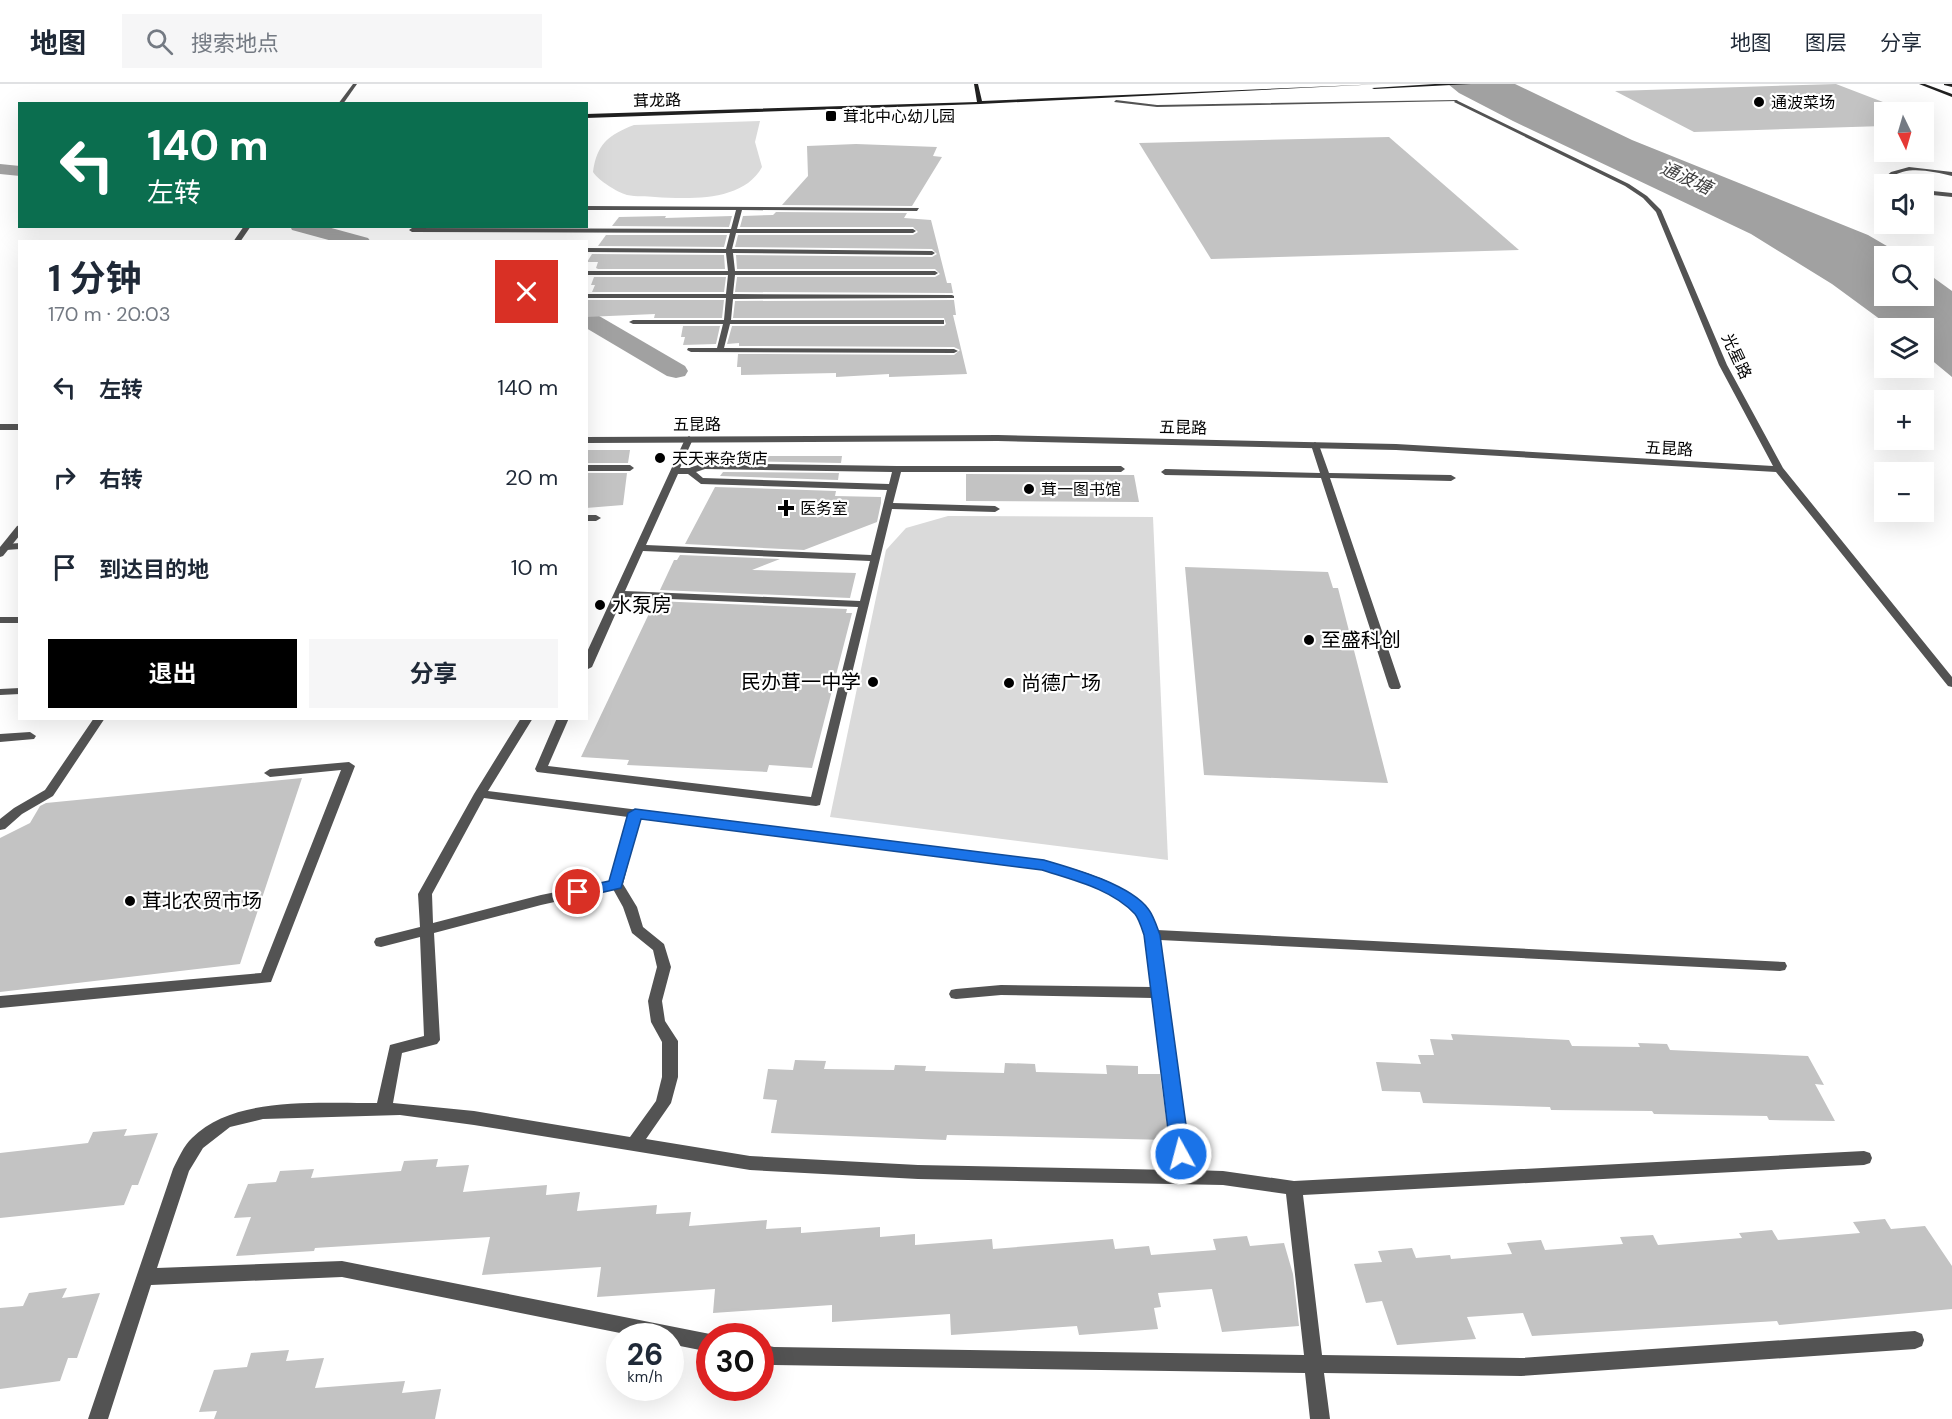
<!DOCTYPE html>
<html lang="zh">
<head>
<meta charset="utf-8">
<style>
  :root { --surface:#fff; --page:#f6f6f7; --text:#1f2937; --muted:#747a83; --line:#e0e1e3; --accent:#000 }
  body { margin:0; font-family:"DM Sans","Noto Sans SC",sans-serif; background:var(--page); color:var(--text); height:100vh; display:flex; flex-direction:column; font-size:22px; white-space:nowrap }
  * { box-sizing:border-box; margin:0 }
  p { font-size:20px; color:var(--muted) }
  .icon { flex:none; width:33px; height:33px; fill:none; stroke:currentColor; stroke-width:2; stroke-linecap:round; stroke-linejoin:round }
  .map { position:relative; flex:1; overflow:hidden }
  .sheet { position:absolute; left:18px; top:156px; width:570px; height:480px; display:flex; flex-direction:column; background:var(--surface); border-radius:0px; box-shadow:0 6px 24px #0002 }
  .sheet>* { flex:none }
  .guide { position:absolute; left:18px; top:18px; width:570px; height:126px; border-radius:0px; box-shadow:0 6px 24px #0002; background:#0b6e4f; color:#fff; overflow:hidden }
  .needle { width:39px; rotate:175deg }
  .fabs { position:absolute; left:1874px; top:18px; display:grid; gap:12px }
  .fabs a { display:grid; place-items:center; width:60px; height:60px; border-radius:0px; background:var(--surface); box-shadow:0 6px 24px #0002; font-size:30px }
  .speed { position:absolute; left:606px; top:1239px; display:flex; gap:12px; font-size:30px; font-weight:700; text-align:center }
  .speed>* { display:grid; place-content:center; width:78px; height:78px; border-radius:50%; background:var(--surface); box-shadow:0 6px 24px #0002; line-height:1 }
  .speed small { font-size:15px; font-weight:400 }
  .speed .limit { border:9px solid #d22; background:#fff; color:#111 }
  .pin { position:absolute; display:grid; place-items:center; width:51px; height:51px; color:#fff; margin:-26px; border:3px solid #fff; border-radius:50%; box-shadow:0 2px 6px #0007 }
  .me { position:absolute; width:66px; margin:-33px; rotate:353deg; stroke-linejoin:round; filter:drop-shadow(0 0 4px #0008) }
  .turn { display:flex; align-items:center; gap:21px; height:126px; padding:0 30px; font-size:27px }
  .turn .icon { width:78px; height:78px; stroke-width:2.5 }
  .turn b { display:block; font-size:42px; line-height:51px }
  .round { display:grid; place-items:center; flex:none; width:63px; height:63px; border-radius:0px; background:var(--page) }
  .head { display:flex; align-items:center; justify-content:space-between; height:102px; padding:0 30px }
  h1 { font-size:36px; font-weight:700; line-height:45px }
  .cta { display:flex; gap:12px; margin-top:auto; padding:12px 30px }
  .cta a { flex:1; height:69px; border-radius:0px; background:var(--accent); color:#fff; font-size:24px; font-weight:700; line-height:69px; text-align:center }
  .cta a+a { background:var(--page); color:var(--text) }
  ul { padding:0; list-style:none }
  li { display:flex; align-items:center; gap:18px; height:90px; padding:0 30px }
  li div { flex:1 }
  li b { display:block; font-size:22px }
  li em { font-style:normal }
  header { display:flex; align-items:center; gap:36px; box-sizing:border-box; height:84px; padding:0 30px; background:var(--surface); border-bottom:2px solid var(--line) }
  header strong { font-size:28px }
  nav { display:flex; gap:33px; margin-inline-start:auto; font-size:21px }
  .search { width:420px; height:54px; background:var(--page); display:flex; align-items:center; gap:15px; box-sizing:border-box; padding:0 21px; border-radius:0px; color:var(--muted); font-size:22px }
  .map>svg:first-child { display:block }
  .green { fill:#dadada }
  .water { fill:#a1a1a1 }
  .lines { fill:none; stroke-linecap:round; stroke-linejoin:round }
  .canal { fill:#a1a1a1; fill-rule:evenodd }
  .building { fill:#c3c3c3 }
  .service { fill:#535353; fill-rule:evenodd }
  .minor { fill:#535353; fill-rule:evenodd }
  .tertiary { fill:#535353; fill-rule:evenodd }
  .secondary { fill:#202020; fill-rule:evenodd }
  .route { fill:#1a73e8; stroke:#114b97; stroke-width:1.5 }
  .poi-dot { fill:#000; stroke:#fff; stroke-width:2 }
  .labels { text-anchor:middle; stroke-width:4.5; stroke-linejoin:round; paint-order:stroke }
  .far-street-label { font-size:16px; fill:#000; stroke:#fff }
  .far-poi-label { font-size:16px; fill:#000; stroke:#fff; text-anchor:start }
  .far-water-label { font-size:18px; font-style:italic; fill:#424242; stroke:#fff }
  .poi-label { font-size:20px; fill:#000; stroke:#fff; text-anchor:start }
</style>
</head>
<body>
<header>
<strong>地图</strong>
<div class="search"><svg class="icon" aria-label="search" viewBox="0 0 24 24"><circle cx="10" cy="10" r="6"/><path d="M15 15l6 6"/></svg>搜索地点</div>
<nav><a>地图</a><a>图层</a><a>分享</a></nav>
</header>
<div class="map">
<svg width="1952" height="1335" viewBox="0 0 1952 1335">
  <rect width="100%" height="100%" fill="#fff"/>
  <g class="green">
    <path d="M 760,37 L 755,58 L 762,83 C 743,118 689,115 655,113 C 647,112 636,113 627,111 C 617,108 599,97 593,88 C 597,60 608,51 634,41 Z"/>
    <polygon points="948,432 1153,433 1168,776 830,733 886,466 906,444"/>
  </g>
  <polygon class="water" points="1448,0 1515,0 1632,56 1868,151 1904,172 1884,172 1884,212 1923,212 1923,186 1952,207 1952,293 1923,269 1923,244 1892,244 1832,200 1751,150 1513,37 1459,9"/>
  <g class="lines">
    <g class="canal">
      <polygon points="0,80 20,82 20,92 0,90"/>
      <polygon points="290,142 324,142 368,154 371,158 336,158 292,146"/>
      <polygon points="586,227 594,229 685,282 688,287 685,292 676,294 667,292 586,244"/>
    </g>
  </g>
  <g class="building">
    <polygon points="1836,0 1909,28 1884,28 1884,42 1694,48 1615,7"/>
    <polygon points="1389,53 1519,166 1211,175 1139,59"/>
    <polygon points="856,60 937,63 933,72 942,73 912,122 782,121 808,92 807,62"/>
    <polygon points="776,128 907,129 904,134 931,136 947,199 951,199 953,209 735,208 737,193 935,193 940,190 935,185 737,185 736,171 932,173 937,170 932,165 735,163 738,151 913,151 918,148 913,143 740,143 743,132 773,131"/>
    <polygon points="666,132 665,134 732,132 729,143 612,142 619,133"/>
    <polygon points="606,151 727,151 724,163 598,162"/>
    <polygon points="592,170 724,171 725,185 598,185 596,184 598,178 587,178"/>
    <polygon points="594,193 726,193 724,208 592,208 595,201 591,201"/>
    <polygon points="588,216 724,216 722,234 654,234 655,230 586,233"/>
    <polygon points="954,216 956,231 953,231 967,290 889,293 889,290 836,293 836,289 741,291 741,283 737,283 738,270 954,271 960,266 954,263 739,262 739,259 727,260 732,242 944,242 946,240 944,234 733,234 735,217"/>
    <polygon points="683,242 720,242 716,260 683,261 685,253 681,253"/>
    <polygon points="586,366 630,366 628,379 586,379"/>
    <polygon points="731,372 842,372 841,379 728,377"/>
    <polygon points="723,388 839,389 838,396 720,392"/>
    <polygon points="586,389 627,389 623,421 586,424"/>
    <polygon points="966,390 1134,391 1139,418 966,417"/>
    <polygon points="715,403 836,407 835,412 881,413 881,419 877,438 804,466 685,460"/>
    <polygon points="680,471 780,475 752,486 856,489 850,514 660,506 674,476 677,476"/>
    <polygon points="1185,483 1328,488 1333,504 1338,504 1388,699 1204,691"/>
    <polygon points="655,517 847,525 846,529 852,529 812,684 769,681 767,688 627,681 629,676 581,673"/>
    <polygon points="302,694 240,880 0,908 0,754 30,739 40,722 46,719"/>
    <polygon points="1451,950 1569,956 1572,962 1640,963 1638,959 1667,960 1670,966 1808,972 1824,1001 1815,1000 1835,1037 1769,1036 1767,1032 1654,1030 1652,1027 1551,1026 1550,1023 1423,1019 1420,1008 1382,1007 1376,978 1421,980 1418,971 1434,971 1430,955 1453,956"/>
    <polygon points="795,976 826,977 824,985 894,986 895,981 926,982 925,987 1004,989 1005,979 1035,980 1036,988 1107,990 1106,981 1138,982 1138,990 1160,990 1169,1056 947,1051 946,1056 771,1049 777,1016 763,1015 768,985 793,986"/>
    <polygon points="127,1045 124,1052 158,1049 138,1101 132,1101 124,1121 0,1134 0,1069 88,1059 93,1048"/>
    <polygon points="438,1075 436,1083 469,1081 463,1108 547,1101 546,1111 580,1108 577,1127 657,1121 656,1130 691,1128 689,1142 767,1136 766,1145 801,1143 801,1149 880,1143 880,1153 915,1150 915,1161 992,1155 993,1165 1113,1155 1115,1165 1149,1162 1151,1171 1216,1166 1213,1155 1247,1152 1250,1162 1284,1159 1293,1190 1299,1242 1222,1248 1212,1205 1158,1209 1161,1223 1154,1224 1158,1245 1079,1251 1077,1242 951,1251 950,1230 832,1238 832,1221 713,1229 715,1205 597,1213 601,1183 482,1191 490,1153 315,1164 314,1167 236,1172 251,1133 234,1134 248,1100 276,1098 280,1087 314,1085 311,1094 401,1087 404,1077"/>
    <polygon points="1885,1135 1891,1145 1925,1142 1952,1182 1952,1225 1779,1241 1777,1237 1532,1252 1523,1229 1467,1233 1476,1255 1397,1261 1382,1217 1366,1219 1354,1180 1382,1178 1378,1167 1412,1164 1416,1174 1450,1171 1451,1175 1512,1170 1507,1159 1541,1156 1545,1166 1623,1160 1620,1153 1653,1151 1658,1161 1742,1154 1739,1149 1772,1146 1778,1156 1860,1149 1853,1138"/>
    <polygon points="67,1204 62,1214 100,1209 77,1274 68,1274 60,1297 0,1305 0,1224 23,1222 29,1209"/>
    <polygon points="289,1266 286,1277 324,1274 315,1304 405,1297 402,1309 441,1305 435,1335 214,1335 217,1327 199,1328 214,1286 247,1283 251,1269"/>
  </g>
  <g class="lines">
    <g class="service">
      <path d="M 689,352 L 693,355 L 680,384 L 689,384 L 704,379 L 897,382 L 1121,382 L 1125,385 L 1121,388 L 901,388 L 893,419 L 995,422 L 1000,425 L 995,428 L 892,425 L 820,721 L 816,722 L 537,688 L 535,685 L 557,634 L 569,634 L 548,682 L 811,713 L 858,523 L 623,513 L 592,583 L 586,586 L 586,570 L 685,355 ZM 705,385 L 892,388 L 889,400 L 703,394 L 696,388 ZM 678,390 L 688,390 L 701,400 L 887,406 L 871,471 L 646,461 ZM 643,467 L 870,477 L 860,517 L 625,507 Z"/>
      <polygon points="1315,358 1319,361 1329,389 1451,391 1456,394 1451,397 1330,394 1401,603 1399,605 1391,605 1389,603 1321,394 1165,391 1161,388 1165,385 1320,389 1311,361"/>
      <polygon points="20,459 20,465 6,466 1,463 6,460"/>
      <rect x="0" y="533" width="20" height="6"/>
      <polygon points="20,604 20,610 0,611 0,605"/>
      <polygon points="94,634 105,634 53,712 22,730 5,745 0,746 0,735 14,724 45,706"/>
      <polygon points="30,648 36,652 34,655 0,658 0,650"/>
      <polygon points="349,678 355,682 271,898 0,924 0,912 261,889 341,686 270,693 264,689 270,685"/>
    </g>
    <g class="minor">
      <polygon points="1116,16 1157,21 1456,16 1458,17 1157,23 1114,18"/>
      <path d="M 1909,83 L 1952,88 L 1952,92 C 1934,88 1908,81 1892,93 L 1901,100 L 1895,100 L 1885,93 L 1891,88 Z"/>
      <polygon points="1923,106 1952,109 1952,113 1923,110"/>
      <polygon points="586,122 919,124 917,127 742,126 737,145 913,145 916,147 913,149 736,149 732,165 932,167 935,169 932,171 733,169 735,187 935,187 938,189 935,191 735,191 733,210 952,211 954,212 954,214 733,215 731,236 944,236 944,240 730,240 724,264 954,265 958,267 954,269 691,268 687,266 688,264 717,264 723,240 633,240 629,238 633,236 724,236 726,214 586,214 586,210 726,210 728,191 586,191 586,187 728,187 726,169 586,168 586,164 726,165 730,149 412,148 409,146 412,144 731,145 736,126 586,126"/>
      <polygon points="586,381 630,381 634,384 630,387 586,387"/>
      <polygon points="586,431 596,431 601,434 596,437 586,437"/>
      <path d="M 521,634 L 533,634 L 488,707 L 1044,777 C 1075,785 1116,795 1140,818 C 1149,825 1153,836 1157,846 L 1785,878 L 1787,882 L 1785,886 L 1780,887 L 1160,856 L 1191,1086 L 1223,1087 L 1294,1097 L 1864,1067 L 1870,1069 L 1872,1074 L 1870,1079 L 1864,1081 L 1303,1111 L 1322,1271 L 1521,1274 L 1915,1247 L 1922,1250 L 1924,1256 L 1922,1262 L 1915,1265 L 1521,1292 L 1324,1289 L 1330,1335 L 1310,1335 L 1305,1289 L 774,1281 L 760,1278 L 760,1260 L 774,1263 L 1304,1271 L 1286,1110 L 1223,1101 L 918,1095 L 750,1086 L 474,1041 L 400,1031 L 263,1035 L 230,1043 L 203,1064 L 189,1087 L 157,1184 L 342,1177 L 710,1250 L 716,1252 L 710,1252 L 710,1268 L 670,1260 L 670,1252 L 635,1252 L 342,1193 L 151,1201 L 108,1335 L 88,1335 L 173,1085 C 178,1075 184,1061 192,1054 C 235,1011 320,1020 377,1019 L 390,961 L 424,952 L 420,853 L 381,863 L 376,862 L 374,858 L 376,854 L 420,843 L 418,810 L 474,710 ZM 484,714 L 628,733 L 610,797 L 541,811 L 433,839 L 432,810 ZM 640,734 L 1043,785 C 1071,794 1123,808 1138,834 C 1150,854 1149,881 1152,903 L 1001,901 L 956,905 L 951,906 L 949,910 L 951,914 L 956,915 L 1001,911 L 1153,914 L 1175,1086 L 918,1081 L 750,1072 L 646,1055 L 671,1019 L 678,993 L 678,957 L 665,937 L 662,917 L 671,883 L 664,860 L 643,843 L 637,823 L 623,800 ZM 613,805 L 623,823 L 632,849 L 653,866 L 657,883 L 648,917 L 651,938 L 662,958 L 662,993 L 656,1017 L 630,1053 L 474,1027 L 393,1019 L 402,969 L 437,960 L 440,956 L 434,849 L 541,821 Z"/>
    </g>
    <g class="tertiary">
      <polygon points="353,0 357,0 343,20 338,20"/>
      <polygon points="1456,16 1629,100 1647,112 1661,126 1727,281 1783,384 1952,593 1952,603 1948,602 1776,388 1396,366 998,357 586,359 586,353 998,351 1396,360 1773,382 1719,281 1656,128 1643,114 1625,102 1454,18"/>
      <polygon points="244,142 251,142 240,158 233,158"/>
      <rect x="0" y="340" width="20" height="6"/>
      <polygon points="20,441 20,451 3,472 0,473 0,463 17,442"/>
    </g>
    <g class="secondary">
      <polygon points="974,0 978,0 982,17 1382,0 980,20 586,34 586,30 977,18"/>
      <polygon points="1435,0 1471,0 1374,5 1372,4"/>
      <polygon points="1919,0 1925,0 1952,10 1952,13"/>
      <polygon points="1944,0 1952,0 1952,3 1944,1"/>
    </g>
  </g>
  <path class="route" d="M 635,725 L 1044,776 C 1072,784 1132,801 1149,826 C 1154,833 1157,843 1160,851 L 1190,1070 L 1187,1076 L 1181,1078 L 1174,1076 L 1171,1070 L 1144,851 C 1142,845 1139,835 1135,830 C 1112,805 1073,796 1042,786 L 641,735 L 621,804 L 578,814 L 573,812 L 571,808 L 573,805 L 609,797 L 628,729 Z"/>
  <g class="poi-dot">
    <circle cx="1759" cy="18" r="6"/>
    <rect x="825" y="26" width="12" height="12" rx="3"/>
    <circle cx="660" cy="374" r="6"/>
    <circle cx="1029" cy="405" r="6"/>
    <path d="M783 415h6v6h6v6h-6v6h-6v-6h-6v-6h6z"/>
    <circle cx="600" cy="521" r="6"/>
    <circle cx="1309" cy="556" r="6"/>
    <circle cx="873" cy="598" r="6"/>
    <circle cx="1009" cy="599" r="6"/>
    <circle cx="130" cy="817" r="6"/>
  </g>
  <g class="labels">
    <g class="far-street-label">
      <text transform="translate(657 16) rotate(-2)" y="6">茸龙路</text>
      <text transform="translate(1737 272) rotate(65)" y="6">光星路</text>
      <text x="697" y="346">五昆路</text>
      <text transform="translate(1183 343) rotate(1)" y="6">五昆路</text>
      <text transform="translate(1669 364) rotate(3)" y="6">五昆路</text>
    </g>
    <g class="far-poi-label">
      <text x="1771" y="24">通波菜场</text>
      <text x="843" y="38">茸北中心幼儿园</text>
      <text x="672" y="380">天天来杂货店</text>
      <text x="1041" y="411">茸一图书馆</text>
      <text x="800" y="430">医务室</text>
    </g>
    <g class="far-water-label">
      <text transform="translate(1686 94) rotate(24)" y="6">通波塘</text>
    </g>
    <g class="poi-label">
      <text x="612" y="528">水泵房</text>
      <text x="1321" y="563">至盛科创</text>
      <text x="861" y="605" text-anchor="end">民办茸一中学</text>
      <text x="1021" y="606">尚德广场</text>
      <text x="142" y="824">茸北农贸市场</text>
    </g>
  </g>
</svg>
<div class="fabs">
<a><svg class="needle" viewBox="-14 -14 28 28"><path d="M0-13l5 13h-10z" fill="#e53935"/><path d="M0 13l5-13h-10z" fill="#747a83"/></svg></a>
<a><svg class="icon" aria-label="sound" viewBox="0 0 24 24"><path d="M4 9h4l5-4v14l-5-4H4zM17 9q2 3 0 6"/></svg></a>
<a><svg class="icon" aria-label="search" viewBox="0 0 24 24"><circle cx="10" cy="10" r="6"/><path d="M15 15l6 6"/></svg></a>
<a><svg class="icon" aria-label="layers" viewBox="0 0 24 24"><path d="M12 4l9 5-9 5-9-5zM3 14l9 5 9-5"/></svg></a>
<a>+</a>
<a>−</a>
</div>
<div class="speed"><div>26<small>km/h</small></div><div class="limit">30</div></div>
<div class="pin" style="left:578px;top:808px;background:#d93025"><svg class="icon" aria-label="arrive" viewBox="0 0 24 24"><path d="M6 21V4h12l-3 4 3 4H6"/></svg></div>
<svg class="me" style="left:1181px;top:1070px" viewBox="-20 -20 40 40"><circle r="17" fill="#1a73e8" stroke="#fff" stroke-width="3"/><path d="M0-11L8 9 0 5-8 9z" fill="#fff"/></svg>
<div class="guide">
<div class="turn"><svg class="icon" aria-label="left" viewBox="0 0 24 24"><path d="M17 20v-9H6M10 6l-5 5 5 5"/></svg><div><b>140 m</b>左转</div></div>
</div>
<section class="sheet">
<div class="head"><div><h1>1 分钟</h1><p>170 m · 20:03</p></div><a class="round" style="background:#d93025;color:#fff"><svg class="icon" aria-label="close" viewBox="0 0 24 24"><path d="M6 6l12 12M18 6L6 18"/></svg></a></div>
<ul>
<li><svg class="icon" aria-label="left" viewBox="0 0 24 24"><path d="M17 20v-9H6M10 6l-5 5 5 5"/></svg><div><b>左转</b></div><em>140 m</em></li>
<li><svg class="icon" aria-label="right" viewBox="0 0 24 24"><path d="M7 20v-9h11M14 6l5 5-5 5"/></svg><div><b>右转</b></div><em>20 m</em></li>
<li><svg class="icon" aria-label="arrive" viewBox="0 0 24 24"><path d="M6 21V4h12l-3 4 3 4H6"/></svg><div><b>到达目的地</b></div><em>10 m</em></li>
</ul>
<div class="cta"><a>退出</a><a>分享</a></div>
</section>
</div>
</body>
</html>
